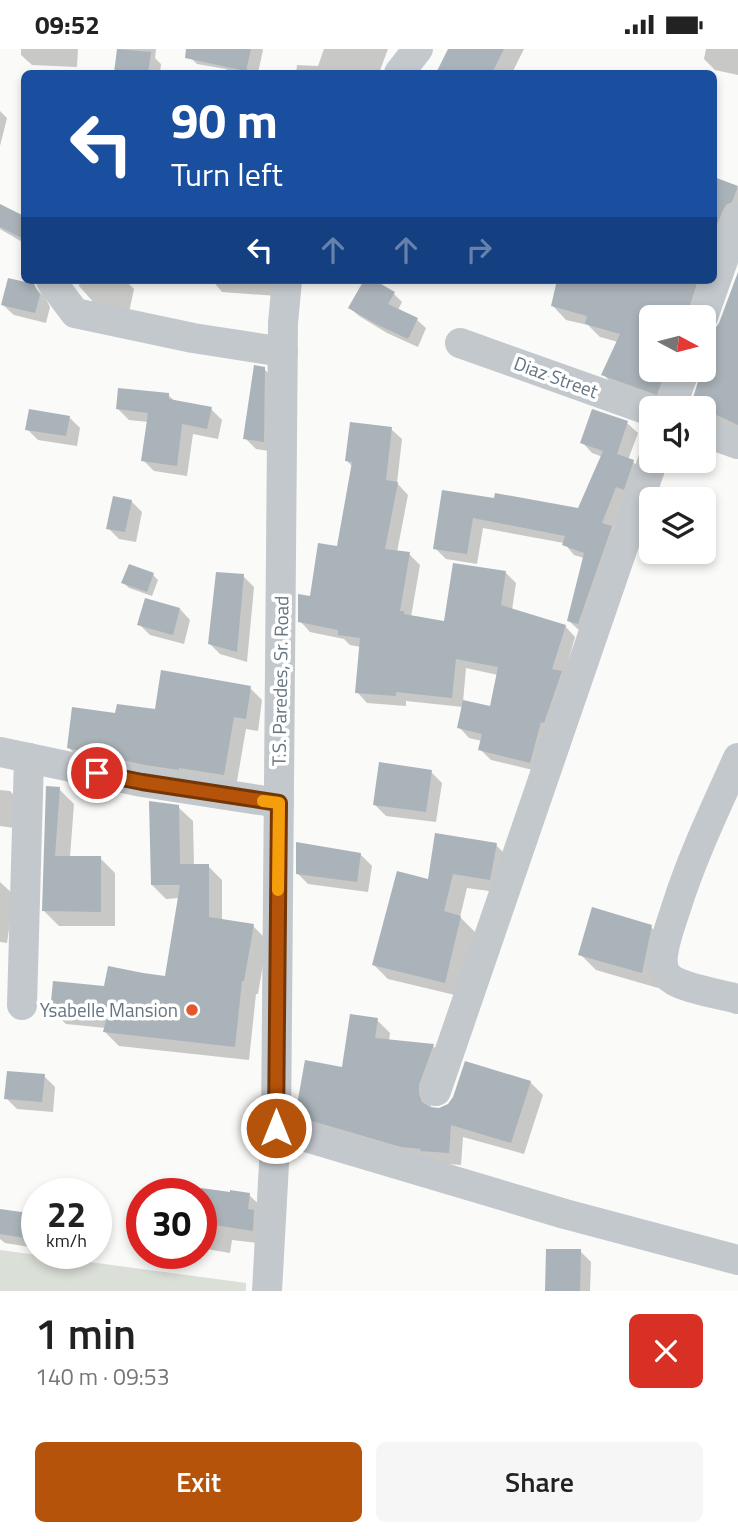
<!DOCTYPE html>
<html lang="en">
<head>
<meta charset="utf-8">
<style>
  :root { --surface:#fff; --page:#f6f6f6; --text:#222; --muted:#767676; --accent:#b45309 }
  body { margin:0; font-family:"Titillium Web",sans-serif; background:var(--page); color:var(--text); height:100vh; display:flex; flex-direction:column; font-size:26px; white-space:nowrap }
  * { box-sizing:border-box; margin:0 }
  p { font-size:23px; color:var(--muted) }
  .icon { flex:none; width:38px; height:38px; fill:none; stroke:currentColor; stroke-width:2; stroke-linecap:round; stroke-linejoin:round }
  .map { position:relative; height:1242px; overflow:hidden }
  .side { display:flex; flex-direction:column; background:var(--surface); flex:1 }
  .side>* { flex:none }
  .hud { position:absolute; left:21px; top:21px; width:696px; height:214px; border-radius:10px; box-shadow:0 4px 10px #0003; background:#1a4fa0; color:#fff; overflow:hidden }
  .needle { width:46px; rotate:97deg }
  .fabs { position:absolute; left:639px; top:256px; display:grid; gap:14px }
  .fabs a { display:grid; place-items:center; width:77px; height:77px; border-radius:10px; background:var(--surface); box-shadow:0 4px 10px #0003; font-size:35px }
  .speed { position:absolute; left:21px; top:1129px; display:flex; gap:14px; font-size:35px; font-weight:700; text-align:center }
  .speed>* { display:grid; place-content:center; width:91px; height:91px; border-radius:50%; background:var(--surface); box-shadow:0 4px 10px #0003; line-height:1 }
  .speed small { font-size:18px; font-weight:400 }
  .speed .limit { border:10px solid #d22; background:#fff; color:#111 }
  .pin { position:absolute; display:grid; place-items:center; width:60px; height:60px; color:#fff; margin:-30px; border:4px solid #fff; border-radius:50%; box-shadow:0 2px 7px #0007 }
  .me { position:absolute; width:77px; margin:-38px; rotate:0deg; stroke-linejoin:round; filter:drop-shadow(0 0 5px #0008) }
  .turn { display:flex; align-items:center; gap:24px; height:147px; padding:0 35px; font-size:32px }
  .turn .icon { width:91px; height:91px; stroke-width:2.5 }
  .turn b { display:block; font-size:49px; line-height:60px }
  .lanes { display:flex; align-items:center; height:66px; padding:0 35px; background:#0003; justify-content:center; gap:35px; direction:ltr }
  .lanes .off { opacity:.35 }
  .round { display:grid; place-items:center; flex:none; width:74px; height:74px; border-radius:10px; background:var(--page) }
  .overview { display:flex; align-items:center; justify-content:space-between; height:119px; padding:0 35px }
  h1 { font-size:42px; font-weight:600; line-height:52px }
  .button { display:flex; gap:14px; margin-top:auto; padding:14px 35px }
  .button a { flex:1; height:80px; border-radius:10px; background:var(--accent); color:#fff; font-size:28px; font-weight:600; line-height:80px; text-align:center }
  .button a+a { background:var(--page); color:var(--text) }
  .status { display:flex; justify-content:space-between; align-items:center; height:49px; padding:0 35px; background:var(--surface); direction:ltr }
  .status svg { height:19px; fill:currentColor }
  .map>svg:first-child { display:block }
  .green { fill:#dadfd7 }
  .shadow { fill:#0003; fill-rule:evenodd }
  .building { fill:#aab3b9 }
  .lines { fill:none; stroke-linecap:round; stroke-linejoin:round }
  .minor { stroke:#c3c8cc; stroke-width:30 }
  .route-casing { stroke:#753606; stroke-width:18 }
  .route { stroke:#b45309; stroke-width:12 }
  .slow { stroke:#f59e0b; stroke-width:12 }
  .poi-dot { fill:#e4572e; stroke:#fff; stroke-width:2.5 }
  .labels { text-anchor:middle; stroke-width:7; stroke-linejoin:round; paint-order:stroke }
  .street-label { font-size:19px; fill:#657683; stroke:#fff }
  .poi-label { font-size:19px; fill:#657683; stroke:#fff; text-anchor:end }
</style>
</head>
<body>
<div class="status"><b>09:52</b><svg viewBox="0 0 49 12"><path d="M0 12V9h3v3zM5 12V6h3v6zM10 12V3h3v9zM15 12V0h3v12zM26 1h20v11H26zM47 4h2v5h-2z"/></svg></div>
<div class="map">
<svg width="738" height="1242" viewBox="0 0 738 1242">
  <rect width="100%" height="100%" fill="#fafaf8"/>
  <polygon class="green" points="0,1201 246,1234 246,1242 0,1242"/>
  <g class="shadow">
    <polygon points="21,0 78,0 77,18 32,16 21,6"/>
    <polygon points="119,0 156,0 155,9 161,15 160,24 116,24"/>
    <polygon points="187,0 262,0 263,1 258,24 230,24 226,20 197,15 186,4"/>
    <polygon points="324,0 388,0 379,24 296,24 297,16 318,17"/>
    <polygon points="450,0 524,0 512,24 438,24"/>
    <polygon points="706,0 738,0 738,26 715,21 704,10"/>
    <polygon points="0,62 7,69 0,97"/>
    <polygon points="714,130 738,139 738,172 703,268 651,268 651,320 687,320 671,358 616,339 603,325 618,293 600,288 588,276 566,271 553,257 559,231 714,231"/>
    <polygon points="0,157 24,169 24,194 0,180"/>
    <polygon points="738,227 738,383 735,381 707,368 704,365 704,359 698,359 693,354 703,326 704,287 715,283 721,275"/>
    <polygon points="80,231 125,231 134,240 129,263 96,256 79,237"/>
    <polygon points="212,231 279,231 278,247 222,243"/>
    <polygon points="366,231 370,231 394,245 402,253 398,261 417,271 426,279 418,298 387,284 359,267 350,259"/>
    <polygon points="33,237 45,248 50,258 46,274 14,266 3,256"/>
    <polygon points="264,320 275,331 275,403 256,400 245,389"/>
    <polygon points="168,346 176,353 211,360 222,371 218,390 193,385 187,427 154,422 143,411 148,373 129,371 118,360"/>
    <polygon points="69,368 80,379 77,397 38,391 27,380"/>
    <polygon points="627,374 638,384 628,411 633,413 644,423 627,447 613,481 621,489 580,582 569,572 584,509 574,506 564,494 483,479 477,515 446,510 435,499 443,443 579,461 603,408 592,404 582,393"/>
    <path d="M 391,380 L 402,390 L 397,434 L 408,446 L 397,503 L 409,505 L 420,516 L 411,568 L 446,574 L 505,523 L 516,534 L 512,561 L 565,577 L 575,588 L 564,627 L 541,723 L 491,711 L 480,700 L 482,692 L 469,689 L 459,678 L 463,658 L 406,652 L 406,657 L 367,654 L 357,643 L 361,598 L 350,596 L 344,590 L 310,583 L 300,572 L 338,499 L 353,418 L 347,412 ZM 466,619 L 498,626 L 491,659 L 463,653 Z"/>
    <polygon points="131,452 142,463 136,493 119,490 108,479"/>
    <polygon points="153,526 158,531 152,547 129,539 124,534"/>
    <polygon points="243,527 254,538 247,613 220,605 209,594"/>
    <polygon points="180,560 190,571 184,595 150,586 139,575"/>
    <polygon points="250,639 262,651 258,682 246,680 236,738 81,711 69,699 156,662"/>
    <polygon points="431,723 442,734 436,773 386,767 375,756"/>
    <polygon points="59,740 74,755 70,808 100,809 115,824 115,877 59,877 44,862"/>
    <polygon points="0,741 10,742 22,755 22,780 0,777"/>
    <polygon points="178,758 193,772 194,817 208,817 222,831 222,872 253,877 267,891 258,945 256,945 249,1011 119,997 105,983 106,979 66,975 52,961 105,939 166,928 179,849 166,850 152,836"/>
    <polygon points="496,796 510,810 504,844 467,839 460,868 475,883 459,947 388,930 374,916 429,832"/>
    <polygon points="361,806 372,817 368,843 308,835 297,824"/>
    <polygon points="0,833 14,846 7,894 0,893"/>
    <polygon points="651,878 667,894 658,939 596,921 580,905"/>
    <polygon points="377,971 390,984 389,992 433,997 445,1009 432,1050 431,1059 439,1061 449,1056 530,1033 543,1046 524,1105 463,1088 461,1116 435,1114 310,1079 297,1066 344,1020"/>
    <polygon points="44,1027 55,1038 53,1063 17,1060 6,1049"/>
    <polygon points="169,1135 231,1145 249,1146 264,1160 267,1195 232,1191 230,1204 201,1199 201,1144 167,1144"/>
    <polygon points="0,1162 28,1166 37,1174 36,1199 5,1194 0,1190"/>
    <polygon points="580,1202 591,1213 590,1242 547,1242"/>
  </g>
  <g class="building">
    <polygon points="117,0 151,3 148,24 114,24"/>
    <polygon points="186,0 251,0 246,22 185,9"/>
    <polygon points="448,0 504,0 492,24 436,24"/>
    <polygon points="714,128 738,137 732,153 726,156 722,163 714,184"/>
    <polygon points="0,155 24,167 24,190 0,178"/>
    <polygon points="738,223 738,376 704,360 704,359 691,355 702,320 704,320 704,311 714,281 719,274"/>
    <polygon points="8,229 34,235 40,246 35,264 1,256"/>
    <polygon points="364,231 374,231 395,243 388,255 418,269 408,290 376,275 348,259"/>
    <polygon points="557,231 698,231 686,268 651,268 651,320 666,320 657,346 601,326 620,285 585,275 587,267 551,257"/>
    <polygon points="254,316 265,318 264,393 243,390"/>
    <polygon points="118,339 169,344 169,350 212,358 207,380 182,375 177,417 141,412 148,364 116,360"/>
    <polygon points="29,360 70,367 66,387 25,381"/>
    <polygon points="592,360 628,372 617,405 634,411 624,441 616,438 602,474 612,477 578,575 567,572 584,504 562,496 565,487 473,469 467,505 433,500 442,441 494,449 495,444 578,459 603,402 580,394"/>
    <polygon points="350,373 392,378 386,431 398,433 385,500 410,503 400,562 404,562 404,565 444,572 453,514 506,522 501,556 566,576 552,620 562,622 544,674 541,673 530,714 478,701 482,685 457,679 463,651 490,657 498,618 456,610 452,649 396,643 396,647 355,644 360,589 338,586 338,581 298,573 298,545 310,547 318,494 337,497 352,413 345,412"/>
    <polygon points="113,447 132,451 125,483 106,480"/>
    <polygon points="129,515 154,524 147,543 121,534"/>
    <polygon points="216,523 244,525 237,603 208,595"/>
    <polygon points="145,549 180,559 173,586 137,576"/>
    <polygon points="161,621 251,637 246,670 234,668 224,726 179,719 179,721 145,716 67,699 72,658 115,664 117,655 155,660"/>
    <polygon points="379,713 432,721 426,763 373,756"/>
    <polygon points="46,737 60,738 55,807 101,807 101,863 42,862"/>
    <polygon points="149,752 179,756 180,815 209,815 209,868 254,875 244,932 242,932 235,998 103,983 107,967 50,962 53,932 104,937 108,917 143,924 165,927 180,836 151,836"/>
    <polygon points="435,784 497,794 490,831 453,825 444,862 461,867 445,934 372,916 397,822 428,830"/>
    <polygon points="296,793 361,804 357,833 296,825"/>
    <polygon points="592,858 652,876 642,924 578,906"/>
    <polygon points="350,965 378,969 375,989 434,995 419,1036 419,1045 422,1053 430,1058 439,1059 448,1055 453,1048 465,1012 531,1032 511,1094 451,1076 449,1104 420,1102 421,1100 401,1098 295,1067 305,1011 342,1018"/>
    <polygon points="7,1022 45,1025 42,1053 4,1050"/>
    <polygon points="201,1139 230,1143 230,1141 250,1144 248,1160 254,1161 253,1182 201,1174"/>
    <polygon points="0,1160 29,1164 25,1189 0,1185"/>
    <polygon points="546,1200 581,1200 580,1242 545,1242"/>
  </g>
  <g class="lines">
    <g class="minor">
      <polyline points="399,24 418,0"/>
      <polyline points="51,232 75,264 193,289 283,303"/>
      <polyline points="703,268 738,169"/>
      <polyline points="460,294 651,362"/>
      <polyline points="671,359 685,320"/>
      <polyline points="704,383 738,395"/>
      <polyline points="0,703 142,733 279,754"/>
      <path d="M 738,709 C 716,758 692,808 676,859 C 672,872 666,887 664,900 C 662,909 662,919 667,926 C 677,939 721,945 738,950"/>
      <polyline points="22,956 29,709"/>
      <polyline points="436,1042 653,411"/>
      <polyline points="276,1079 565,1165 738,1211"/>
      <polyline points="267,1242 276,1079 283,274 287,231"/>
    </g>
  </g>
  <g class="lines">
    <defs>
      <polyline id="route" points="97,724 142,733 279,754 276,1079"/>
    </defs>
    <use href="#route" class="route-casing"/>
    <use href="#route" class="route"/>
    <polyline class="slow" points="263,752 279,754 278,841"/>
  </g>
  <circle class="poi-dot" cx="192" cy="961" r="7"/>
  <g class="labels">
    <g class="street-label">
      <text transform="translate(556 328) rotate(20)" y="7">Diaz Street</text>
      <text transform="translate(280 632) rotate(-89)" y="7">T.S. Paredes, Sr. Road</text>
    </g>
    <g class="poi-label">
      <text x="178" y="968">Ysabelle Mansion</text>
    </g>
  </g>
</svg>
<div class="fabs">
<a><svg class="needle" viewBox="-14 -14 28 28"><path d="M0-13l5 13h-10z" fill="#e53935"/><path d="M0 13l5-13h-10z" fill="#767676"/></svg></a>
<a><svg class="icon" aria-label="sound" viewBox="0 0 24 24"><path d="M4 9h4l5-4v14l-5-4H4zM17 9q2 3 0 6"/></svg></a>
<a><svg class="icon" aria-label="layers" viewBox="0 0 24 24"><path d="M12 4l9 5-9 5-9-5zM3 14l9 5 9-5"/></svg></a>
</div>
<div class="speed"><div>22<small>km/h</small></div><div class="limit">30</div></div>
<div class="pin" style="left:97px;top:724px;background:#d93025"><svg class="icon" aria-label="arrive" viewBox="0 0 24 24"><path d="M6 21V4h12l-3 4 3 4H6"/></svg></div>
<svg class="me" style="left:276px;top:1079px" viewBox="-20 -20 40 40"><circle r="17" fill="#b45309" stroke="#fff" stroke-width="3"/><path d="M0-11L8 9 0 5-8 9z" fill="#fff"/></svg>
<div class="hud">
<div class="turn"><svg class="icon" aria-label="left" viewBox="0 0 24 24"><path d="M17 20v-9H6M10 6l-5 5 5 5"/></svg><div><b>90 m</b>Turn left</div></div>
<div class="lanes"><svg class="icon" aria-label="left" viewBox="0 0 24 24"><path d="M17 20v-9H6M10 6l-5 5 5 5"/></svg><svg class="icon off" aria-label="ahead" viewBox="0 0 24 24"><path d="M12 20V5M6 11l6-6 6 6"/></svg><svg class="icon off" aria-label="ahead" viewBox="0 0 24 24"><path d="M12 20V5M6 11l6-6 6 6"/></svg><svg class="icon off" aria-label="right" viewBox="0 0 24 24"><path d="M7 20v-9h11M14 6l5 5-5 5"/></svg></div>
</div>
</div>
<section class="side">
<div class="overview"><div><h1>1 min</h1><p>140 m · 09:53</p></div><a class="round" style="background:#d93025;color:#fff"><svg class="icon" aria-label="close" viewBox="0 0 24 24"><path d="M6 6l12 12M18 6L6 18"/></svg></a></div>
<div class="button"><a>Exit</a><a>Share</a></div>
</section>
</body>
</html>
